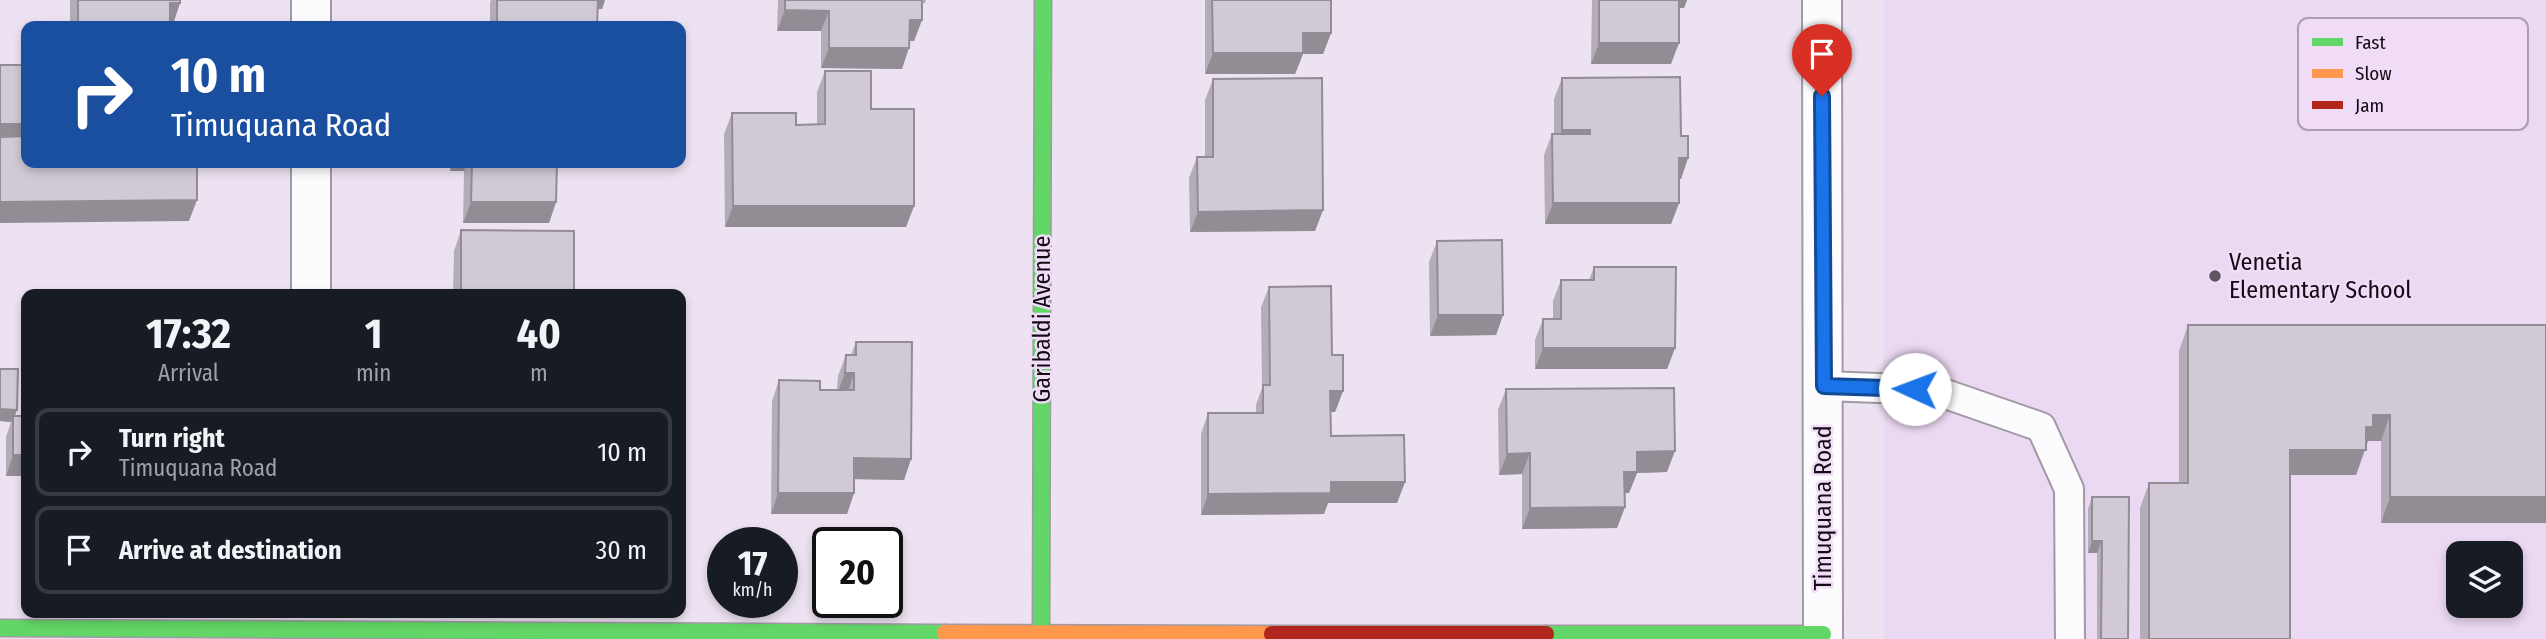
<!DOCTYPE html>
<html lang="en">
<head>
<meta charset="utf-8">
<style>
  :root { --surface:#171b24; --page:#20242c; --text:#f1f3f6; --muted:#9ea1a6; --line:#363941 }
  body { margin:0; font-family:"Fira Sans Condensed",sans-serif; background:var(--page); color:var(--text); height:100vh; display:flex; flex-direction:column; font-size:26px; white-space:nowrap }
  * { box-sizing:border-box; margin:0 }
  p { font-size:23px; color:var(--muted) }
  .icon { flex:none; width:38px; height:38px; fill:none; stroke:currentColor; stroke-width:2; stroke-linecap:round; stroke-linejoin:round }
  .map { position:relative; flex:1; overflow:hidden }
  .panel { position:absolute; left:21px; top:289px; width:665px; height:329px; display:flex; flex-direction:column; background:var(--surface); border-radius:14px; box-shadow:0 4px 10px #0003 }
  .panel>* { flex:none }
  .hud { position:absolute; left:21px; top:21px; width:665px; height:147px; border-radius:14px; box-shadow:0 4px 10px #0003; background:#1a4fa0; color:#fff; overflow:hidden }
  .tools { position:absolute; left:2446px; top:541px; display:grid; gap:14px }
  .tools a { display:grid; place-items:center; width:77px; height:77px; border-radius:14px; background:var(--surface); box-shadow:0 4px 10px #0003; font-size:35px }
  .speed { position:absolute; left:707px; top:527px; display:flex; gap:14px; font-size:35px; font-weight:700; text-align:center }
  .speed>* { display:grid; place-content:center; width:91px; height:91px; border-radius:50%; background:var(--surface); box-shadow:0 4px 10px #0003; line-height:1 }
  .speed small { font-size:18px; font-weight:400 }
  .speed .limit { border:4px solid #111; border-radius:10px; background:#fff; color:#111 }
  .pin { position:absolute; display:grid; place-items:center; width:60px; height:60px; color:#fff; margin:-72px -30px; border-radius:50% 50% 50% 0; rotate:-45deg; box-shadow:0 0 7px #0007 }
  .pin .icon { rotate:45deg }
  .me { position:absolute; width:77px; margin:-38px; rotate:272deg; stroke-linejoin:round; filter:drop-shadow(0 0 5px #0008) }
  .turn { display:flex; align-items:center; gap:24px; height:147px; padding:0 35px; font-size:32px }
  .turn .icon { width:91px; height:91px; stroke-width:2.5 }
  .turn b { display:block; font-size:49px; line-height:60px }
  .eta { display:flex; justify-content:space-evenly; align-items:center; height:119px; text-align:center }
  .eta b { font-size:42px; font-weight:700; line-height:49px }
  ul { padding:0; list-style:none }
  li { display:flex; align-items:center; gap:21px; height:88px; margin:0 14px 10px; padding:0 21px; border:4px solid var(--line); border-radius:14px }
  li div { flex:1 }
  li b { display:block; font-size:26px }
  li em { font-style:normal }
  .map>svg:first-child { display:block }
  .built { fill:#ebd8f2; fill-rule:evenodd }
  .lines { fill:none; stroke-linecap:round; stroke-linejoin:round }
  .lane-casing { stroke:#a199a4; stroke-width:32 }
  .street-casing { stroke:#a199a4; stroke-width:42 }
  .fast-casing { stroke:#a199a4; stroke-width:19 }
  .slow-casing { stroke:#a199a4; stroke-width:19 }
  .jam-casing { stroke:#a199a4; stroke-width:19 }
  .lane { stroke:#fcfbfd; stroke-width:28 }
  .street { stroke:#fcfbfd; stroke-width:38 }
  .fast { stroke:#63d668; stroke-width:16 }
  .slow { stroke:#ff974d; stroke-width:16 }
  .jam { stroke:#b3261e; stroke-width:16 }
  .wall { fill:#b4adb7 }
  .shaded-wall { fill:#928d95 }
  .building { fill:#d1c9d5; stroke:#928d95; stroke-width:2 }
  .route-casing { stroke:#114b97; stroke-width:18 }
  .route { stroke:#1a73e8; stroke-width:12 }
  .poi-dot { fill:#5f5661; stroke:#f0dcf7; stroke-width:2.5 }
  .labels { text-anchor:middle; stroke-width:5; stroke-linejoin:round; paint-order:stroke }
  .poi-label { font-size:24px; fill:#120b14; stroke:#f0dcf7; text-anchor:start }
  .street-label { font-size:24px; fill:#120b14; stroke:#f0dcf7 }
  .key { fill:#f0dcf7; stroke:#ad9db3; stroke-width:2 }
  .key-label { font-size:19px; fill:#120b14 }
</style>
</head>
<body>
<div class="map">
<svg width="2546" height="639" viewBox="0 0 2546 639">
  <rect width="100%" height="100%" fill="#ede2f1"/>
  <path class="built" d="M 1884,0 L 2546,0 L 2546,639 L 1884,639 ZM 2459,553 L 2511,553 L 2511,606 L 2459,606 Z"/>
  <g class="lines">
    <defs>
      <polyline id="lane" points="1824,386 1934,390 2041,427 2069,489 2070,639"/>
      <g id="street">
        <polyline points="311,0 311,26"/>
        <polyline points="1822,0 1823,639"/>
        <polyline points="311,163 311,294"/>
      </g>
      <g id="fast">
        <polyline points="0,628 945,633"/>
        <polyline points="1546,634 1823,634"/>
        <polyline points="1041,639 1043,0"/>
      </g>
      <polyline id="slow" points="945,633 1272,634"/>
      <polyline id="jam" points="1272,634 1546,634"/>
    </defs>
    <use href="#lane" class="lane-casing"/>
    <use href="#street" class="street-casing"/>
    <use href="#fast" class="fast-casing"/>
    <use href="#slow" class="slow-casing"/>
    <use href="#jam" class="jam-casing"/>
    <use href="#lane" class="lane"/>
    <use href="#street" class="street"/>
    <use href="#fast" class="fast"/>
    <use href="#slow" class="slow"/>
    <use href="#jam" class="jam"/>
  </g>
  <g class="wall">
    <polygon points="70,0 180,0 180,3 173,24 170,24 170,26 70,26"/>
    <polygon points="491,0 605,0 602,9 597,9 596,26 490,26 490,3"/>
    <polygon points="778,0 926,0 925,3 922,3 922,20 914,41 909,41 902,69 821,68 821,31 777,31"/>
    <polygon points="1205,0 1331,0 1331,33 1323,54 1303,54 1295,74 1205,74"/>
    <polygon points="1592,0 1687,0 1684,8 1679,8 1671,64 1591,64"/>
    <polygon points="825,71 871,109 914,206 906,227 725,227 724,134 732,113 796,125 817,124 817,92"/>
    <polygon points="1562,78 1681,136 1688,158 1681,179 1679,179 1679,203 1671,224 1545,224 1544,155 1552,134 1554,134 1554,99"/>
    <polygon points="1213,79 1323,210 1315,231 1190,232 1189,178 1197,157 1205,157 1205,100"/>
    <polygon points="450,163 557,163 556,202 549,223 463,223 464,171 450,171"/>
    <polygon points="461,230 574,294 453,294 454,251"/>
    <polygon points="1437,241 1503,315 1496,335 1430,336 1429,262"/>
    <polygon points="1594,267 1675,348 1667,369 1535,369 1535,340 1543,319 1553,319 1553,301 1561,280 1589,280"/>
    <polygon points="1269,287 1332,355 1343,391 1335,412 1330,412 1331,436 1405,482 1397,503 1328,503 1324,514 1201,515 1201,434 1208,413 1256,413 1256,405 1262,388 1261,307"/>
    <polygon points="2188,325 2546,325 2546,523 2381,523 2381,441 2368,441 2356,475 2290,475 2290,639 2140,639 2140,508 2149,483 2179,483 2179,351"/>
    <polygon points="856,342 911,459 904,480 854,479 854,493 847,514 771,514 772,401 779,380 820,390 837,390 838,376 846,355 851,355"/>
    <polygon points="1506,389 1667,472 1637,473 1629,493 1624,493 1625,507 1617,528 1522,529 1522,474 1499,475 1498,410"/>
    <polygon points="17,410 15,416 26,476 6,476 6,437 11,422 0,421"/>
    <polygon points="2092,497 2128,639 2097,639 2097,553 2088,553 2088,509"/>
  </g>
  <g class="shaded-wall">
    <polygon points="594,0 605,0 602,9 590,9"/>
    <polygon points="1675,0 1687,0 1684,8 1672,8"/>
    <polygon points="170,3 180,3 173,24 162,24"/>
    <polygon points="785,10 829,11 821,31 777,31"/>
    <polygon points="910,20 922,20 914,41 903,41"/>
    <polygon points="497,25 597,25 596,26 497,26"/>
    <polygon points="1303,33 1331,33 1323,54 1303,54 1295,74 1205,74 1213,53"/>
    <polygon points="1599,43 1679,43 1671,64 1591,64"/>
    <polygon points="829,48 909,48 902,69 821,68"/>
    <polygon points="0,124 26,124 26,144 0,145"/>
    <polygon points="1562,130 1590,130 1582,151 1554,151"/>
    <polygon points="1679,158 1688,158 1681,179 1671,179"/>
    <polygon points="453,163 467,163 464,171 450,171"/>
    <polygon points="197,200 189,221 0,223 0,202"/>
    <polygon points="471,202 556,202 549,223 463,223"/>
    <polygon points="1553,203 1679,203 1671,224 1545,224"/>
    <polygon points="733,206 914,206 906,227 725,227"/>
    <polygon points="1323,210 1315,231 1190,232 1198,212"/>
    <polygon points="1438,315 1503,315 1496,335 1430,336"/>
    <polygon points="1543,348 1675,348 1667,369 1535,369"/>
    <polygon points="845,373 854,373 847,394 837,394"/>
    <polygon points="1330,391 1343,391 1335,412 1322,412"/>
    <polygon points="0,409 17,410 13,419 13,416 11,422 0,421"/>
    <polygon points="2373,415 2390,415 2381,441 2368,441 2356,475 2280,475 2290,450 2366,427"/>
    <polygon points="1675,451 1667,472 1637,473 1629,493 1616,493 1624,472 1637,452"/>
    <polygon points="1530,453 1522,474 1499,475 1507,454"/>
    <polygon points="13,455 26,455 26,476 6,476"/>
    <polygon points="854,458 911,459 904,480 847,479"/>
    <polygon points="1331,482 1405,482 1397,503 1328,503 1324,514 1201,515 1208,494"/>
    <polygon points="778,493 854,493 847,514 771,514"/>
    <polygon points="2390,497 2546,497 2546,523 2381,523"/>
    <polygon points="1625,507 1617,528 1522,529 1530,508"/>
    <polygon points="2092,541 2102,541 2097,553 2088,553"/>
  </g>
  <g class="building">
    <polygon points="78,0 180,0 180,3 170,3 170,26 78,26"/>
    <polygon points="497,0 598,0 597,25 497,25"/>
    <polygon points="785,0 922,0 922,20 910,20 909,48 829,48 829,11 785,10"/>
    <polygon points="1212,0 1331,0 1331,33 1303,33 1303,53 1213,53"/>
    <rect x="1599" y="0" width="80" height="43"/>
    <rect x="0" y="65" width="26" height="59"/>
    <polygon points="825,71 871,71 871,109 914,109 914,206 733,206 732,113 796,113 796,125 825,124"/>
    <polygon points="1680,77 1681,136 1688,136 1688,158 1679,158 1679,203 1553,203 1552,134 1590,134 1590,130 1562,130 1562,78"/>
    <polygon points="1322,78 1323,210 1198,212 1197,157 1213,157 1213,79"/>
    <polygon points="26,136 26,163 197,163 197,200 0,202 0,137"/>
    <polygon points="472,163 557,163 556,202 471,202"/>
    <polygon points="461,230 574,231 574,294 461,294"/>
    <polygon points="1502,240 1503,315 1438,315 1437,241"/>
    <polygon points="1594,267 1676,267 1675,348 1543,348 1543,319 1561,319 1561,280 1594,280"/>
    <polygon points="1331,286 1332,355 1343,355 1343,391 1330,391 1331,436 1404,435 1405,482 1331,482 1331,493 1208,494 1208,413 1263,413 1263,385 1270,385 1269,287"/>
    <polygon points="2188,325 2546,325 2546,497 2390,497 2390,415 2373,415 2373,427 2366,427 2366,450 2290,450 2290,639 2149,639 2149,483 2188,483"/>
    <polygon points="856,342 912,342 911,459 854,458 854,493 778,493 779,380 820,381 820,390 854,390 854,373 845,373 846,355 856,355"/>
    <polygon points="0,369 18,369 17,410 0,409"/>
    <polygon points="1674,388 1675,451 1637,452 1637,472 1624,472 1625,507 1530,508 1530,453 1507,454 1506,389"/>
    <rect x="13" y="416" width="13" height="39"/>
    <polygon points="2092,497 2129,497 2128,639 2101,639 2102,541 2092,541"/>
  </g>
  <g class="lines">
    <defs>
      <polyline id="route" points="1822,96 1824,386 1915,389"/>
    </defs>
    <use href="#route" class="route-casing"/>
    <use href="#route" class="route"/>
  </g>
  <circle class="poi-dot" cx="2215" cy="276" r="7"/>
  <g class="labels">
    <g class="poi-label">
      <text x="2229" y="270">Venetia<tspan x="2229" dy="28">Elementary School</tspan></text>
    </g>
    <g class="street-label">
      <text transform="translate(1042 319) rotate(-90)" y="8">Garibaldi Avenue</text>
      <text transform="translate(1823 508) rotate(-90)" y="8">Timuquana Road</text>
    </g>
  </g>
  <rect x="2298" y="18" width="230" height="112" rx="10" class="key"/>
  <rect x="2312" y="38" width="31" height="8" fill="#63d668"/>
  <rect x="2312" y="69" width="31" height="9" fill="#ff974d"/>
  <rect x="2312" y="101" width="31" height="8" fill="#b3261e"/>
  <g class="key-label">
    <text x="2355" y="49">Fast</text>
    <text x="2355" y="80">Slow</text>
    <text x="2355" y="112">Jam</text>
  </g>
</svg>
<div class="tools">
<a><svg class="icon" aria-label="layers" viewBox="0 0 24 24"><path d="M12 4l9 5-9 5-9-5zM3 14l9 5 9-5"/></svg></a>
</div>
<div class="speed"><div>17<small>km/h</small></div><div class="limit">20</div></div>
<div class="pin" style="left:1822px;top:96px;background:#d93025"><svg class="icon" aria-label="arrive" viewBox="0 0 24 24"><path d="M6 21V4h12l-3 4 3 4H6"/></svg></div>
<svg class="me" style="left:1915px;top:389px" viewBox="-20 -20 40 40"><circle r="19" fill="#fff"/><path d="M0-13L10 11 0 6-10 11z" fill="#1a73e8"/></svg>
<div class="hud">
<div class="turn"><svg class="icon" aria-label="right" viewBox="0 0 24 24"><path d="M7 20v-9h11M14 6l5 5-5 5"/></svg><div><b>10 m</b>Timuquana Road</div></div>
</div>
<section class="panel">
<div class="eta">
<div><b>17:32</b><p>Arrival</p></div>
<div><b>1</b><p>min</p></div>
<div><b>40</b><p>m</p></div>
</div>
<ul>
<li><svg class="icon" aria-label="right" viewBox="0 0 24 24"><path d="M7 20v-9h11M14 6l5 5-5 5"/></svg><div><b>Turn right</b><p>Timuquana Road</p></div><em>10 m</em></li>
<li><svg class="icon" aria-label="arrive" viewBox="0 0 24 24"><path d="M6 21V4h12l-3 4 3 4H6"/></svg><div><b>Arrive at destination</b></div><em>30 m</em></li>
</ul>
</section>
</div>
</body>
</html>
